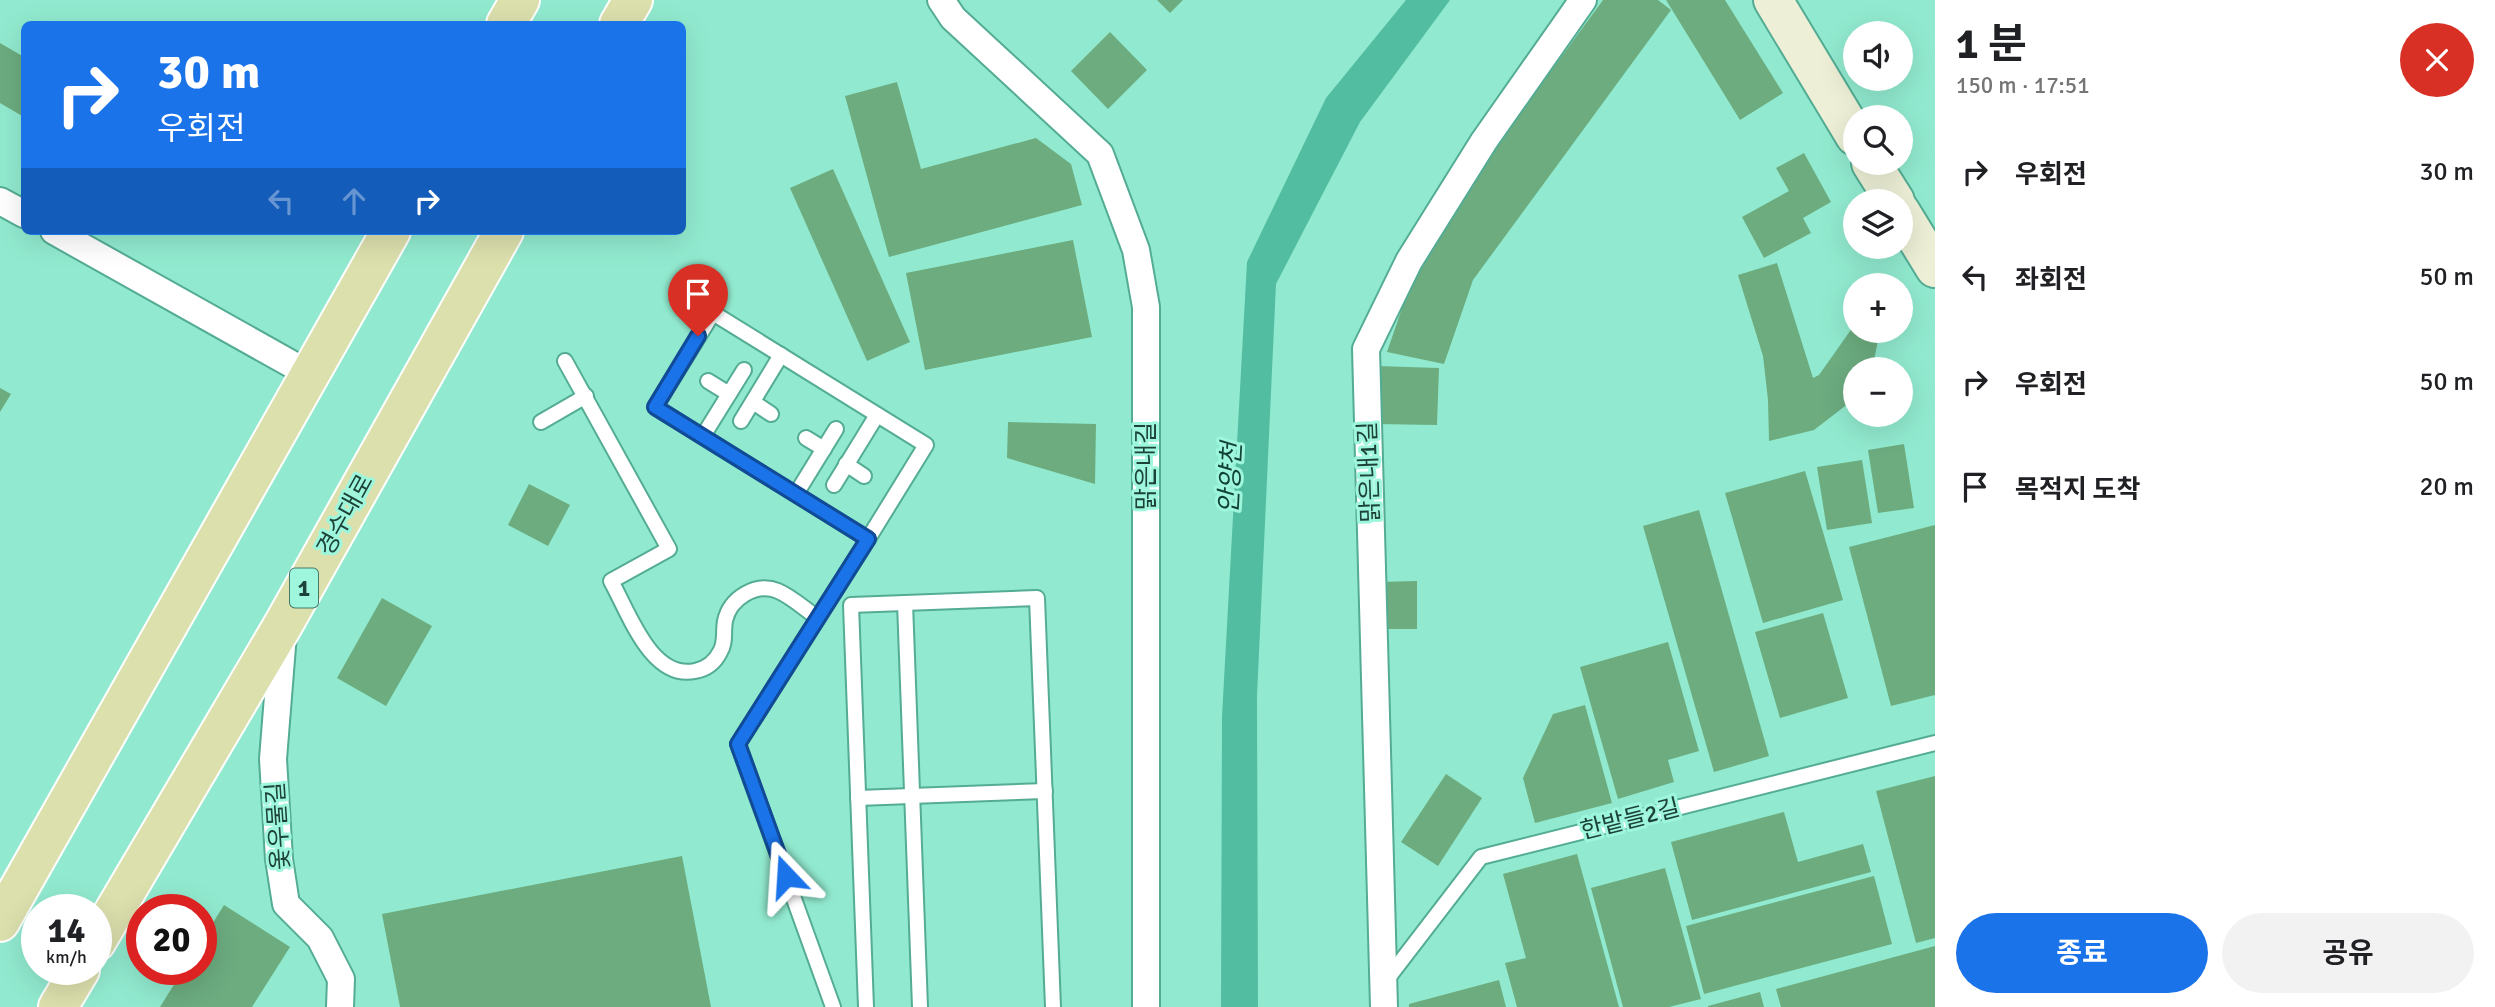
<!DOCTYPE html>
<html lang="ko">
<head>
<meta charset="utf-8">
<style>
  :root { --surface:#fff; --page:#f2f2f2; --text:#202124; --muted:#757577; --accent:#1a73e8 }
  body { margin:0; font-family:Signika,"Noto Sans KR",sans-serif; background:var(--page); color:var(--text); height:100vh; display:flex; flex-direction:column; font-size:26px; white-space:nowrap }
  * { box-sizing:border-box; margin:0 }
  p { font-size:23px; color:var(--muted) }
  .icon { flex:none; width:38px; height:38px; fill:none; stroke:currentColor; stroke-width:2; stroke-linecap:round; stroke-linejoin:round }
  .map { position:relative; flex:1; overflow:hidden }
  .drawer { display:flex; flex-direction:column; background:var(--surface); width:560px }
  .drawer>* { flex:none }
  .top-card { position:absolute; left:21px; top:21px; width:665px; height:214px; border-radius:10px; box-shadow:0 7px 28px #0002; background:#1a73e8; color:#fff; overflow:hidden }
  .buttons { position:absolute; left:1843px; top:21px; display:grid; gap:14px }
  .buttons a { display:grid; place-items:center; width:70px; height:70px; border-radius:50%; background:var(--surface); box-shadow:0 7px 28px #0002; font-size:35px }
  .speed { position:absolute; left:21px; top:894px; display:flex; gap:14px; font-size:35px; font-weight:700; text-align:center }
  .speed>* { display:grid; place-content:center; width:91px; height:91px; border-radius:50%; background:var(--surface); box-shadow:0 7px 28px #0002; line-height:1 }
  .speed small { font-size:18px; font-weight:400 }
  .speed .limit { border:10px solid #d22; background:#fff; color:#111 }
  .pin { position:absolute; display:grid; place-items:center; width:60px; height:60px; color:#fff; margin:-72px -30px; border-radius:50% 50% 50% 0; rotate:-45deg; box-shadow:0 0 7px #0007 }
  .pin .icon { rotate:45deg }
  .me { position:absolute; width:77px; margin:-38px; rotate:340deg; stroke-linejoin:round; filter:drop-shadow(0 0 5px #0008) }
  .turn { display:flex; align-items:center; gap:24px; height:147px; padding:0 21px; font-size:32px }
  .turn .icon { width:91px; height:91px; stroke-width:2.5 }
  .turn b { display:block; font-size:49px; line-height:60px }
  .lanes { display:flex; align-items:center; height:66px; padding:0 21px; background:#0003; justify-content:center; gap:35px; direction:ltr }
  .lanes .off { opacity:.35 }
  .round { display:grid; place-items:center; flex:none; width:74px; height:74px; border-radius:37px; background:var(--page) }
  .summary { display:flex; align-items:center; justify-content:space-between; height:119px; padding:0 21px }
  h1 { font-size:42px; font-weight:700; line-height:52px }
  .cta { display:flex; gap:14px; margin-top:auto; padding:14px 21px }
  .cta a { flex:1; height:80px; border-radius:42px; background:var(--accent); color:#fff; font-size:28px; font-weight:700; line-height:80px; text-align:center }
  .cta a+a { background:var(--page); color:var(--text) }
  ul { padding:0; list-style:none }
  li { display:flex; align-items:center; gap:21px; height:105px; padding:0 21px }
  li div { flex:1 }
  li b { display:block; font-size:26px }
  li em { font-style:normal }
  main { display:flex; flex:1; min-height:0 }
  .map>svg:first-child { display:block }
  .water { fill:#53bda1 }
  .building { fill:#6cac7f }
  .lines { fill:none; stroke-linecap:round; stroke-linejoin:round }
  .lane-casing { stroke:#53ac93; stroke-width:18 }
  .street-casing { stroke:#53ac93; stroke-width:30 }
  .secondary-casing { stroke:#53ac93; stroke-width:42 }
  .primary-casing { stroke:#fff; stroke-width:42 }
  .lane { stroke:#fff; stroke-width:14 }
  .street { stroke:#fff; stroke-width:26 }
  .secondary { stroke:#edf0d6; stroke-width:38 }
  .primary { stroke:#dce0ad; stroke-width:38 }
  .route-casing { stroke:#114b97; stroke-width:18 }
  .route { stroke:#1a73e8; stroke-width:12 }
  .labels { text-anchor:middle; stroke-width:6; stroke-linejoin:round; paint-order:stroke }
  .shield { fill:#9ef7dc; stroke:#447869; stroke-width:2 }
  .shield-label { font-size:23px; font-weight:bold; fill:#1d4238 }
  .street-label { font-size:24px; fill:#1d4238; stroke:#9ef7dc }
  .water-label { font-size:26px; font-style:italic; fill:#124236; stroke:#9ef7dc }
</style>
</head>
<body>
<main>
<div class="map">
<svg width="1935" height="1007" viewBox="0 0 1935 1007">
  <rect width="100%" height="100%" fill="#91eacf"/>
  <polygon class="water" points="1406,0 1450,0 1360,122 1276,284 1257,696 1258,1007 1221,1007 1222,716 1247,262 1326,98"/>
  <g class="building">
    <polygon points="1157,0 1183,0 1170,13"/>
    <polygon points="1603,0 1658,0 1671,10 1473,280 1444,364 1387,352 1424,244"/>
    <polygon points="1666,0 1725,0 1783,93 1740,120"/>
    <polygon points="1110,32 1147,70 1108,109 1071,71"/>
    <polygon points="0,43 24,57 24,117 0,103"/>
    <polygon points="897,82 921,169 1036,138 1071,164 1082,205 889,257 845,96"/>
    <polygon points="1804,153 1831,202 1803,218 1811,233 1764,258 1742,217 1789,191 1776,168"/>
    <polygon points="833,169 910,342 867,361 790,188"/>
    <polygon points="1073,240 1092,337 925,370 906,273"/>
    <polygon points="1777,263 1813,378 1819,375 1855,324 1855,331 1880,331 1874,360 1869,369 1855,369 1855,393 1849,403 1814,430 1769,441 1768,400 1763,356 1738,275"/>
    <polygon points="1377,366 1439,368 1437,425 1375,424"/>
    <polygon points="0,388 11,394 0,412"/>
    <polygon points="1008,422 1096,424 1095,484 1007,458"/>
    <polygon points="1904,444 1914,508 1878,513 1868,450"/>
    <polygon points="1862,460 1872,523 1827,530 1817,467"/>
    <polygon points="1805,471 1843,600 1763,623 1725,493"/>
    <polygon points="529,484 570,505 548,546 508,525"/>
    <polygon points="1699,510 1769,756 1714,772 1643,526"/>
    <polygon points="1935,525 1935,695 1891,706 1849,547"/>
    <polygon points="1417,581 1417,629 1380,629 1379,582"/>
    <polygon points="382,598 432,626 386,706 337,678"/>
    <polygon points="1823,613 1848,698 1780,718 1755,632"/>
    <polygon points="1668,642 1699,751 1668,760 1674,782 1618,799 1580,667"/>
    <polygon points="1585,705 1612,803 1535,823 1523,778 1553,714"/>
    <polygon points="1446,774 1482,798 1438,866 1401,842"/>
    <polygon points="1935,776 1935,938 1916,943 1876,791"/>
    <polygon points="1784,812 1798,862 1863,844 1871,872 1692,920 1671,842"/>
    <polygon points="1577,854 1619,1007 1517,1007 1505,963 1526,958 1503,874"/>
    <polygon points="682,856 711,1007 400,1007 382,914"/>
    <polygon points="1665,868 1701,999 1669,1007 1623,1007 1591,888"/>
    <polygon points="1874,876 1892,944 1704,994 1686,926"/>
    <polygon points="224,905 290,947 252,1007 160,1007 183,970 201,970 201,942"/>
    <polygon points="1935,946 1935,1007 1781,1007 1776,989"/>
    <polygon points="1499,980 1506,1007 1409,1007 1409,1004"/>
    <polygon points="1760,992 1764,1007 1708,1007 1708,1006"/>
  </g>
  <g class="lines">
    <defs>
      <g id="lane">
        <polygon points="713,313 926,445 868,539 655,407"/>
        <path d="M 565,361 L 669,549 L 611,581 C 629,613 651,680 695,671 C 706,669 715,662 720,652 C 726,643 723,631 725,621 C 730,598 756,582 778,591 C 792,597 806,610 818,618"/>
        <polyline points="708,381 729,394"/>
        <polyline points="753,402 771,414"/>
        <polyline points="741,421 781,355"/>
        <polyline points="541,422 586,396"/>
        <polyline points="703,436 744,370"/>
        <polyline points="806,438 824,449"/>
        <polyline points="846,464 864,476"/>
        <polyline points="834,485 877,415"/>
        <polyline points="796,494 836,429"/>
        <polyline points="905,603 920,1007"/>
        <polyline points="858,798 1045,791"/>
        <polyline points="1385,982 1481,857 1935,743"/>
        <polyline points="833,1007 738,744 868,539"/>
        <polyline points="866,1007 851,605 1037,598 1053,1007"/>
      </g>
      <g id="street">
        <polyline points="941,0 953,18 1100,154 1136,250 1146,307 1146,1007"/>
        <polyline points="0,201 24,214"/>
        <polyline points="54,231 311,375"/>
        <polyline points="283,634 273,759 279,859 286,904 320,938 341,979 340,1007"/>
        <polyline points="1384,1007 1366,349 1409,261 1484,141 1583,0"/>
      </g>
      <g id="secondary">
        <polyline points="1773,0 1855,136"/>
        <polyline points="1871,163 1895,201"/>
        <polyline points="1900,211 1935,268"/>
      </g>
      <g id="primary">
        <polyline points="506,24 520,0"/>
        <polyline points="619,24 633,0"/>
        <polyline points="0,922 391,231"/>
        <polyline points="96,942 283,625 504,231"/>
        <polyline points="58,1007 80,970"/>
      </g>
    </defs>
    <use href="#lane" class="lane-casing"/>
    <use href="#street" class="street-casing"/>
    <use href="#secondary" class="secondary-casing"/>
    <use href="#primary" class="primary-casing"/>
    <use href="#lane" class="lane"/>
    <use href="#street" class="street"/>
    <use href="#secondary" class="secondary"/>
    <use href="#primary" class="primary"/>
  </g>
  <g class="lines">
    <defs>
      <polyline id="route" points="698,336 655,407 868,539 738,744 786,876"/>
    </defs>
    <use href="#route" class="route-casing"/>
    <use href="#route" class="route"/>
  </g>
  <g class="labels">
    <rect class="shield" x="290" y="568.5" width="28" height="39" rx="5"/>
    <g class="shield-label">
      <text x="304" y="596">1</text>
    </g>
    <g class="street-label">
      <text transform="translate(1146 466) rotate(-90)" y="8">맑은내길</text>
      <text transform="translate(1369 472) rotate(-92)" y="8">맑은내1길</text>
      <text transform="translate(345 515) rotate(-61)" y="8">경수대로</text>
      <text transform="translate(1630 819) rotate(-14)" y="8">한밭들2길</text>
      <text transform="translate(278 826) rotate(-94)" y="8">옻우물길</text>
    </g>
    <g class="water-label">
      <text transform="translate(1230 478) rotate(-87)" y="9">안양천</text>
    </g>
  </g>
</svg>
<div class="buttons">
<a><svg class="icon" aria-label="sound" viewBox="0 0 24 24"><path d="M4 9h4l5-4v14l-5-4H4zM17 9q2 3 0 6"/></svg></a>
<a><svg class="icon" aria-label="search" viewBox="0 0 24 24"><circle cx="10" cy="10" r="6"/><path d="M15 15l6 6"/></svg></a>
<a><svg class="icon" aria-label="layers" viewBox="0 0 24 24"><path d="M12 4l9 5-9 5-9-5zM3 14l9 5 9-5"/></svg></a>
<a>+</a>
<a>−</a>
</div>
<div class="speed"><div>14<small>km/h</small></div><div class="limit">20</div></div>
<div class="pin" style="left:698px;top:336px;background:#d93025"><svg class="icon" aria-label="arrive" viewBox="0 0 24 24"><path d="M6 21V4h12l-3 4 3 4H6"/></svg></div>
<svg class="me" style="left:786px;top:876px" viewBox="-20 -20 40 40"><path d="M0-17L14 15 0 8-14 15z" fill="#1a73e8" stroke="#fff" stroke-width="4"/></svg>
<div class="top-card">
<div class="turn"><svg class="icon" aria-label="right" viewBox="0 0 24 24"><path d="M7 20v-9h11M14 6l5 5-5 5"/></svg><div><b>30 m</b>우회전</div></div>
<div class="lanes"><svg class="icon off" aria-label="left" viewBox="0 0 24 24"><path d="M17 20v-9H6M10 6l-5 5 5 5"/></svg><svg class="icon off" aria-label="ahead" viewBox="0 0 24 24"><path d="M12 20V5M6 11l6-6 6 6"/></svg><svg class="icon" aria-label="right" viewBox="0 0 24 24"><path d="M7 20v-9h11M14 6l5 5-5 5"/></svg></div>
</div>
</div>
<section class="drawer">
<div class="summary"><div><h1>1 분</h1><p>150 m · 17:51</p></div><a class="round" style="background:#d93025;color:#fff"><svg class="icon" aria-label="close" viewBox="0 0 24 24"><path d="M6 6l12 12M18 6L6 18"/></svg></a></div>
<ul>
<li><svg class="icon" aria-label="right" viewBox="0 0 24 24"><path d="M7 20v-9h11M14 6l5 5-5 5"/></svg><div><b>우회전</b></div><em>30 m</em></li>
<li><svg class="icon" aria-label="left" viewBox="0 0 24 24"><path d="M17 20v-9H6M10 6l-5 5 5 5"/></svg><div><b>좌회전</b></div><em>50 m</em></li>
<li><svg class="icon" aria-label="right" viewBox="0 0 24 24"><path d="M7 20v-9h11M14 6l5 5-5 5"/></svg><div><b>우회전</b></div><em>50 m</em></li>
<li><svg class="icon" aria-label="arrive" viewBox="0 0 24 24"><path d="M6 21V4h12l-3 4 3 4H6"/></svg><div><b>목적지 도착</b></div><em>20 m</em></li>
</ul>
<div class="cta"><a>종료</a><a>공유</a></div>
</section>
</main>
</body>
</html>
